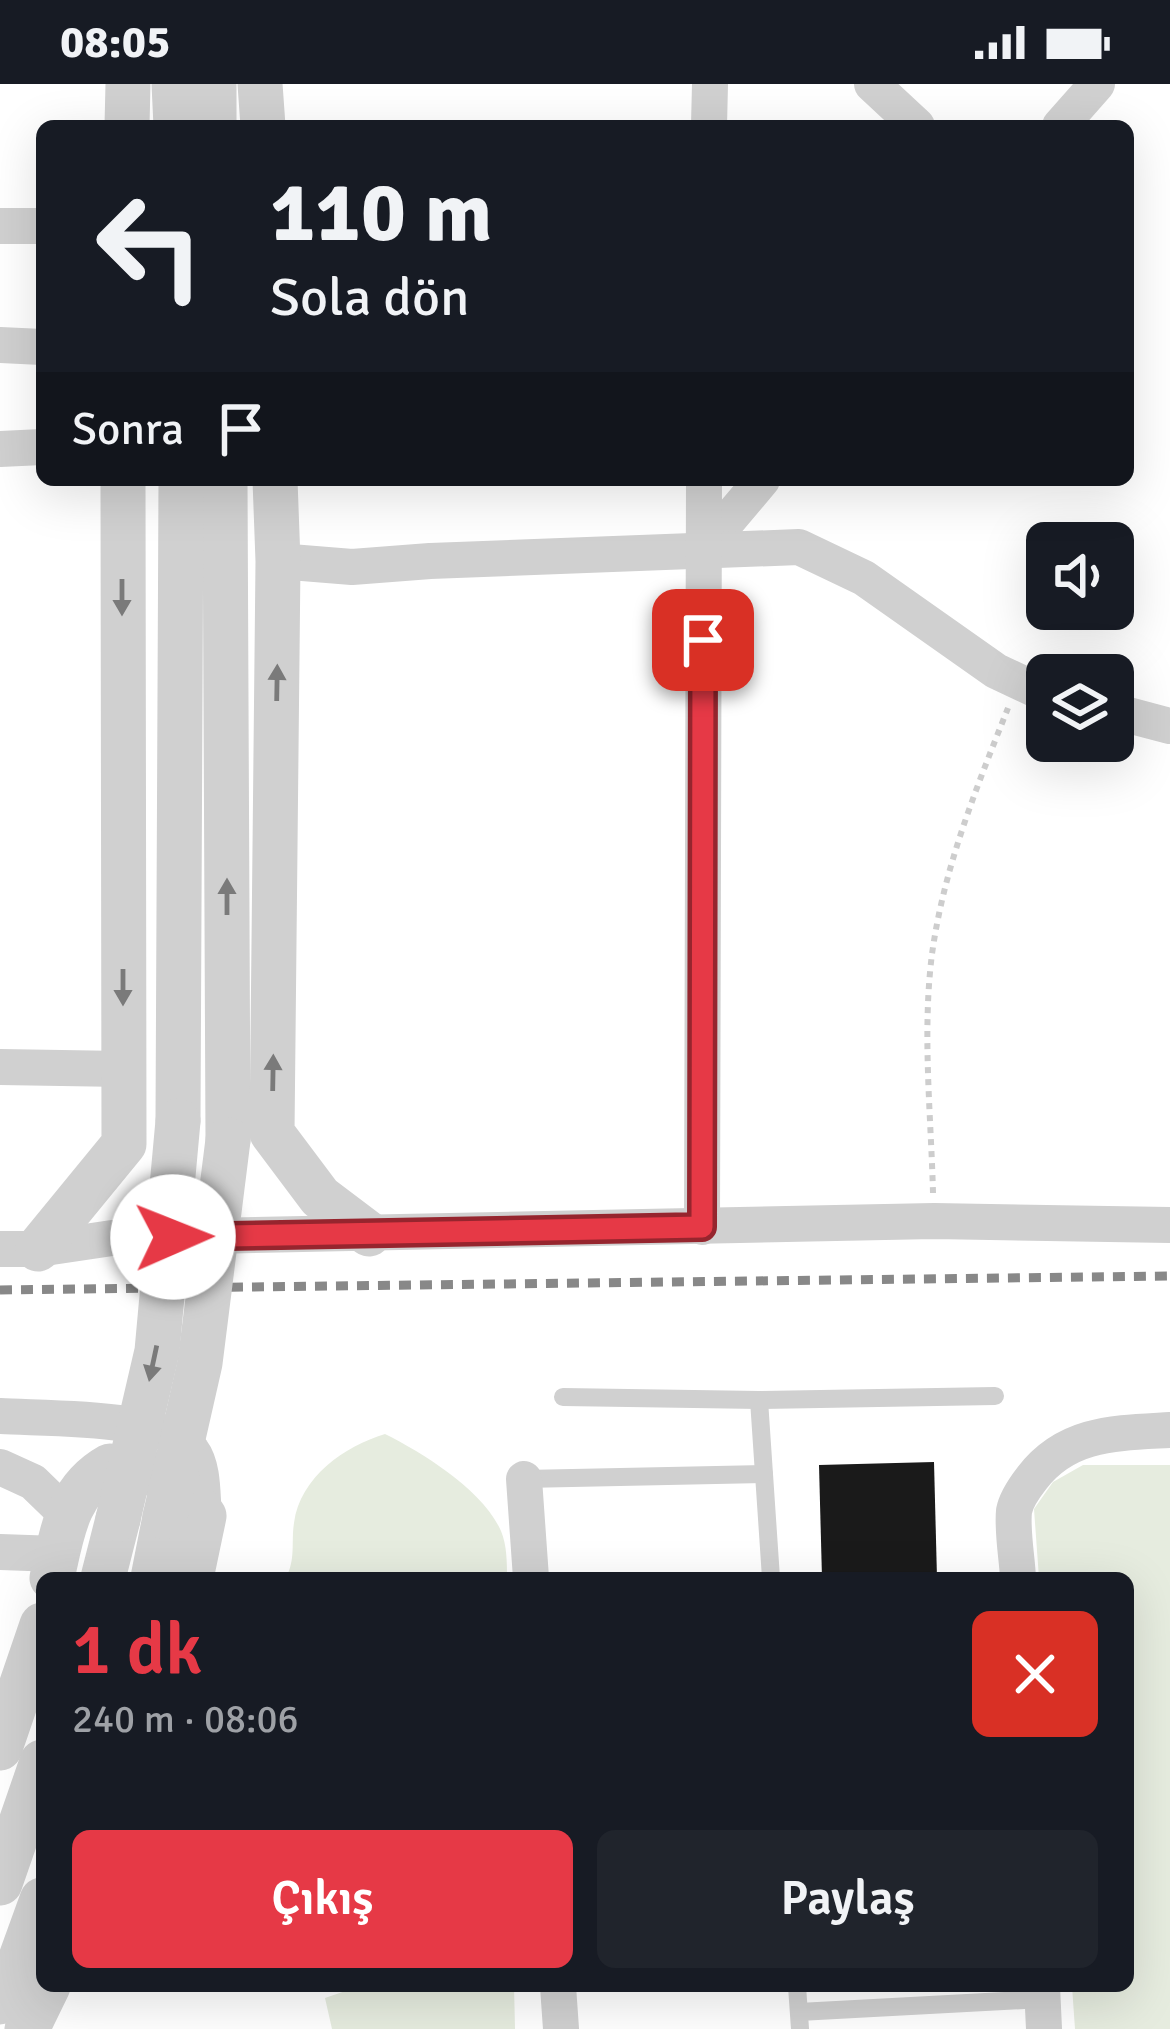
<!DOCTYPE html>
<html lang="tr">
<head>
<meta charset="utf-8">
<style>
  :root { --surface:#171b24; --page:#20242c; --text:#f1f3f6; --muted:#9ea1a6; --accent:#e63946 }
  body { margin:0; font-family:Signika,sans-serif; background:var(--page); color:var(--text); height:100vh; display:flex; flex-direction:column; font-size:45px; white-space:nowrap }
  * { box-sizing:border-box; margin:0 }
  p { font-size:39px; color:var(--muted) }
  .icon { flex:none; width:66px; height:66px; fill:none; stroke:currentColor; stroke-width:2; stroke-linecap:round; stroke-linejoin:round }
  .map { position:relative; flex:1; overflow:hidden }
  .details { position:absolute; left:36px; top:1488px; width:1098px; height:420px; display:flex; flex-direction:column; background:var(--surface); border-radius:18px; box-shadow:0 12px 48px #0002 }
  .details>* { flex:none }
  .guide { position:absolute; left:36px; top:36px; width:1098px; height:366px; border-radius:18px; box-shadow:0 12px 48px #0002; background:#171b24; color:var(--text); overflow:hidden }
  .tools { position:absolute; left:1026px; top:438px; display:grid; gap:24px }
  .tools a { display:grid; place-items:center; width:108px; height:108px; border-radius:18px; background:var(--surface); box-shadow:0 12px 48px #0002; font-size:60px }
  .pin { position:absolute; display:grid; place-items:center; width:102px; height:102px; color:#fff; margin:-51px; border-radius:24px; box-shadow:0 6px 18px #0006 }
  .me { position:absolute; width:132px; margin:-66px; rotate:89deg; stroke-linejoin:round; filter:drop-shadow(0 0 9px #0008) }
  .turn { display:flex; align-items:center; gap:42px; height:252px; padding:0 36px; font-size:54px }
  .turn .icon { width:156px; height:156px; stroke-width:2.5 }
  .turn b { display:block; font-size:84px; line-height:102px }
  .then { display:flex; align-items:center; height:114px; padding:0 36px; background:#0003; gap:24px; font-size:45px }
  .round { display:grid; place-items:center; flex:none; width:126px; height:126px; border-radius:18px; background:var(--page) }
  .overview { display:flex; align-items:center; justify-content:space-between; height:204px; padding:0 36px }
  h1 { font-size:72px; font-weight:600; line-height:90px; color:var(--accent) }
  .primary-button { display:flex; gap:24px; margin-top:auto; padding:24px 36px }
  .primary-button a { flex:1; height:138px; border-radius:18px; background:var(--accent); color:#fff; font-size:48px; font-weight:600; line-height:138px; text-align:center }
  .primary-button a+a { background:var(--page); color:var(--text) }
  .status { display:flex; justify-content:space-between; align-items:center; height:84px; padding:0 60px; background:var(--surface); direction:ltr }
  .status svg { height:33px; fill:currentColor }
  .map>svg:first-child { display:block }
  .green { fill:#e6ecdf }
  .building { fill:#1a1a1a }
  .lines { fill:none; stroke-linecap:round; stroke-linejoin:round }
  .path { stroke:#cdcdcd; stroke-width:6; stroke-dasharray:6 6; stroke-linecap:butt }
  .service { stroke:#d0d0d0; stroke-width:18 }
  .minor { stroke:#d0d0d0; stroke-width:36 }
  .tertiary { stroke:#d0d0d0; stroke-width:45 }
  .rail { stroke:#888; stroke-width:9; stroke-dasharray:12 9; stroke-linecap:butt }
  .tertiary-bridge { stroke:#d0d0d0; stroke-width:45 }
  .oneway { fill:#7a7a7a }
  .route-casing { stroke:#96252e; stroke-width:30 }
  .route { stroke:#e63946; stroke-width:21 }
</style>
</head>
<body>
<div class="status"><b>08:05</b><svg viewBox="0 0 49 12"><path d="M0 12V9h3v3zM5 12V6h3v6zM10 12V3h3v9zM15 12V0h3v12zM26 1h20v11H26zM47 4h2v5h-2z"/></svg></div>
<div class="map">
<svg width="1170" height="1945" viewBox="0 0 1170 1945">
  <rect width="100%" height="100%" fill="#fff"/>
  <g class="green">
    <path d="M 385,1350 C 423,1369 483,1406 501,1447 C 507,1461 507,1479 507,1494 L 286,1494 C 296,1474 291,1459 294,1439 C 300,1393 345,1362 385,1350 Z"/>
    <polygon points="1083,1381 1170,1381 1170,1945 1075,1945 1072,1902 1128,1902 1128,1494 1039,1494 1034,1425 1053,1398"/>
    <polygon points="360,1902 514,1902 515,1945 332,1945 325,1914"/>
  </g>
  <g class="building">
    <polygon points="934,1378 937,1494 822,1494 819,1381"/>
    <polygon points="649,1902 713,1902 713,1906 649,1908"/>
  </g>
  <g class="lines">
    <path class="path" d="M 933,1109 C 931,1030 922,948 932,870 C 944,783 976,705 1008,624"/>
    <g class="service">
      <polyline points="563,1313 759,1316 995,1312"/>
      <polyline points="759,1316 771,1494"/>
      <polyline points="524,1395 764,1390"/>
      <polyline points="797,1902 800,1945"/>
      <polyline points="799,1928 1042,1915"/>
    </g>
    <g class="minor">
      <polyline points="872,0 917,42"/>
      <polyline points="709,42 710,0"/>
      <polyline points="1060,42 1097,0"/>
      <polyline points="0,142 42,142"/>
      <polyline points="0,261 42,263"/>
      <polyline points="0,365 42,363"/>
      <polyline points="703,466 762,396"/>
      <polyline points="278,477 352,483 430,477 799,463 864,494 996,587 1047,611"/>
      <polyline points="1113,627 1170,642"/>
      <polyline points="0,983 123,985"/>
      <polyline points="702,1143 704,396"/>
      <polyline points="0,1165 38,1165 112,1154 934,1137 1170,1141"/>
      <path d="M 0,1332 C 43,1335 168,1331 192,1367 C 204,1383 202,1412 204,1432"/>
      <polyline points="0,1383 33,1398 67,1431"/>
      <polyline points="524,1395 531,1494"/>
      <polyline points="0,1468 57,1470"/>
      <path d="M 1018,1494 C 1017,1473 1012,1448 1014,1427 C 1016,1416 1025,1403 1032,1394 C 1067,1348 1117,1349 1170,1346"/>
      <polyline points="558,1902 561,1945"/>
      <polyline points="1042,1902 1044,1945"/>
    </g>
    <g class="tertiary">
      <polyline points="174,0 176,42"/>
      <polyline points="214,0 214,42"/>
      <polyline points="260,0 263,42"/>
      <polyline points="127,42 128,0"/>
      <polyline points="225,396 228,1056"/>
      <polyline points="275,396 278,477 272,1049 320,1113 369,1150"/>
      <polyline points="178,1037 181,396"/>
      <polyline points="38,1165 124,1060 123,396"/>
      <path d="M 52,1494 C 62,1449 67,1406 110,1382 C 160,1389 174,1390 204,1432 L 191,1494"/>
      <polyline points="103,1494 118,1435"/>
      <polyline points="153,1494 165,1433"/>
      <polyline points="0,1664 42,1541"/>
      <polyline points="0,1799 42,1678"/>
      <polyline points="0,1918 18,1882 42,1816"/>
      <polyline points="27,1945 48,1902"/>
    </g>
    <polyline class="rail" points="0,1206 1170,1192"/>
    <g class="tertiary-bridge">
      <polyline points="165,1433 200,1279 228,1056"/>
      <polyline points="118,1435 157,1267 178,1037"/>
    </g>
  </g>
  <defs><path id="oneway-solid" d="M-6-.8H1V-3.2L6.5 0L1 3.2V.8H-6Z" transform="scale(3)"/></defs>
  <g class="oneway">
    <use href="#oneway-solid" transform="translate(122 513) rotate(90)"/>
    <use href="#oneway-solid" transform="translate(277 599) rotate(-89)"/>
    <use href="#oneway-solid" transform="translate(227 813) rotate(-90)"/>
    <use href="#oneway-solid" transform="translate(123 903) rotate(90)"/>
    <use href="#oneway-solid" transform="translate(273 989) rotate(-89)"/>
    <use href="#oneway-solid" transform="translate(153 1279) rotate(102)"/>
  </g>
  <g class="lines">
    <defs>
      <polyline id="route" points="173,1153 702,1143 703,556"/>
    </defs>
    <use href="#route" class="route-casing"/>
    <use href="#route" class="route"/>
  </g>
</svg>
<div class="tools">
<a><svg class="icon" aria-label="sound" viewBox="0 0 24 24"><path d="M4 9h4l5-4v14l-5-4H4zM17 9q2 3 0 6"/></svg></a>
<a><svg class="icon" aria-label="layers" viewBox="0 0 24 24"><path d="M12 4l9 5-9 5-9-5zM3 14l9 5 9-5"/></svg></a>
</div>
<div class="pin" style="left:703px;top:556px;background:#d93025"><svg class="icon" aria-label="arrive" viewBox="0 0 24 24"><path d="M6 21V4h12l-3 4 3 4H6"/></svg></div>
<svg class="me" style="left:173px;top:1153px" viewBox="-20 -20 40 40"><circle r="19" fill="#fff"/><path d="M0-13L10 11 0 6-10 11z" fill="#e63946"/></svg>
<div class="guide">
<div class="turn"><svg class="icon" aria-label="left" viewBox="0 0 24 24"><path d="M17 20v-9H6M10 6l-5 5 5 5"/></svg><div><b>110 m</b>Sola dön</div></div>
<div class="then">Sonra<svg class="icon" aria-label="arrive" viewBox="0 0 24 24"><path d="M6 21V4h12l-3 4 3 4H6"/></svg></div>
</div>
<section class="details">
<div class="overview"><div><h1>1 dk</h1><p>240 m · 08:06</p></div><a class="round" style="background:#d93025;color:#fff"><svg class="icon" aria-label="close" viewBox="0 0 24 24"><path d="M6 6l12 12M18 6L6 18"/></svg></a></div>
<div class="primary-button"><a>Çıkış</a><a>Paylaş</a></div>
</section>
</div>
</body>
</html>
